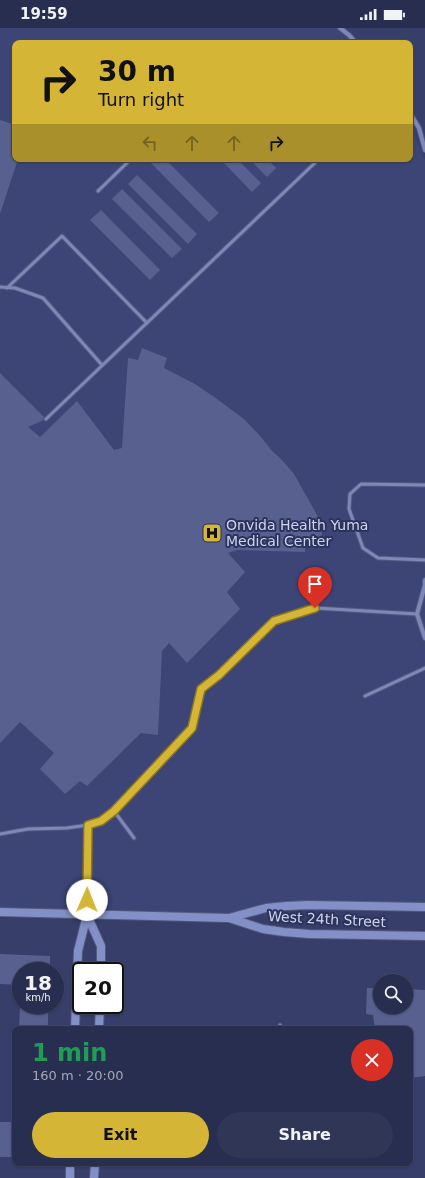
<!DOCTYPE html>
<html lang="en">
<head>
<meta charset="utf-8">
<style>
  :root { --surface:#282e4f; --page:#303656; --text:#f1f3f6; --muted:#a5a8b7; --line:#444a66; --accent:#d5b535 }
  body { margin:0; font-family:"DejaVu Sans",sans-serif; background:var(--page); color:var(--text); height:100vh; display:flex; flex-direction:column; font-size:15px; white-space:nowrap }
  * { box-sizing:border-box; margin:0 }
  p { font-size:13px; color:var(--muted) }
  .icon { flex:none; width:22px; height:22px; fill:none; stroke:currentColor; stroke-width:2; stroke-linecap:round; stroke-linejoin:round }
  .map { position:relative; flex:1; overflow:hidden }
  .sheet { position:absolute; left:12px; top:998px; width:401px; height:140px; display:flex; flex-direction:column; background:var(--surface); border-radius:8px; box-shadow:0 1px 3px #0004,0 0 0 1px var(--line) }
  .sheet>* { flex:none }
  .banner { position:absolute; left:12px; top:12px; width:401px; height:122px; border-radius:8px; box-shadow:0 1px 3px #0004,0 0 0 1px var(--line); background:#d5b535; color:#111; overflow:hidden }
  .tools { position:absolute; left:373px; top:946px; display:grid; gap:8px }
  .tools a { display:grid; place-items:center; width:40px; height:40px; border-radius:50%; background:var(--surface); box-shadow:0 1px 3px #0004,0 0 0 1px var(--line); font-size:20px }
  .speed { position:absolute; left:12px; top:934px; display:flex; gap:8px; font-size:20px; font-weight:700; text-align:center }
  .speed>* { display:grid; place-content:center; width:52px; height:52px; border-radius:50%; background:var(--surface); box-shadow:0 1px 3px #0004,0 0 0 1px var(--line); line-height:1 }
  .speed small { font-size:10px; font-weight:400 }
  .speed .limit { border:2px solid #111; border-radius:6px; background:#fff; color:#111 }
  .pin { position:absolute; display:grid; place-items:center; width:34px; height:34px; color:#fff; margin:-41px -17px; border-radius:50% 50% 50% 0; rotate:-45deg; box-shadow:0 0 4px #0007 }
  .pin .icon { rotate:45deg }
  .me { position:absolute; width:44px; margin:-22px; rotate:1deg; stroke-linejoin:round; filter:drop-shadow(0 0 3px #0008) }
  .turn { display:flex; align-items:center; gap:14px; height:84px; padding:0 20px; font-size:18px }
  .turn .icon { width:52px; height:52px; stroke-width:2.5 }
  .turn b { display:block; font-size:28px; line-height:34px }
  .lanes { display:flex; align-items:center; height:38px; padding:0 20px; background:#0003; justify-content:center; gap:20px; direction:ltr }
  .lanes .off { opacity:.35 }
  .round { display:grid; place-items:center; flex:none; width:42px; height:42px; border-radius:21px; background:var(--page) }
  .summary { display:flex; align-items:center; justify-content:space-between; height:68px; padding:0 20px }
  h1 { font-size:24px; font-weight:800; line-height:30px; color:#1e9e55 }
  .button { display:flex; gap:8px; margin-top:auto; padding:8px 20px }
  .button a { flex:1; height:46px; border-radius:24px; background:var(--accent); color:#111; font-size:16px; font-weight:800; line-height:46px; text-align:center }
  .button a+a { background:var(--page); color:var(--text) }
  .status { display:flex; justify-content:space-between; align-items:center; height:28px; padding:0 20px; background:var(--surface); direction:ltr }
  .status svg { height:11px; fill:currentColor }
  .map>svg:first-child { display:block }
  .built { fill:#3d4577 }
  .building { fill:#57608e }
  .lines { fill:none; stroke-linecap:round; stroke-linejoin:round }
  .lane-casing { stroke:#53597d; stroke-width:5 }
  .street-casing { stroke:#53597d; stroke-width:6 }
  .secondary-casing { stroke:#53597d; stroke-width:10 }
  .lane { stroke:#7d88b8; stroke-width:3 }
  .street { stroke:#7d88b8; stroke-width:4 }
  .secondary { stroke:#838fc7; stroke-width:8 }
  .route-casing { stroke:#8a7622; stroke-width:10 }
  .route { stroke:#d5b535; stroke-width:7 }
  .labels { text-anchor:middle; stroke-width:4; stroke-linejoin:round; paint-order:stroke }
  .poi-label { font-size:14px; fill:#cfd5ef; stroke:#2c335d; text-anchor:start }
  .street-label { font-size:14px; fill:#cfd5ef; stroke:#2c335d }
</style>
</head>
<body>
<div class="status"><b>19:59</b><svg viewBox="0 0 49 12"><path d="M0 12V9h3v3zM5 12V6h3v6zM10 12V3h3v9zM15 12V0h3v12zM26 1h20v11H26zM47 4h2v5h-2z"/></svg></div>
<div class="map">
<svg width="425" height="1150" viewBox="0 0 425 1150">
  <rect width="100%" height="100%" fill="#363e69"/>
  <polygon class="built" points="0,0 340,0 356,15 15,15 15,131 410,131 410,96 425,132 425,881 286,878 229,890 0,884"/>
  <g class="building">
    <polygon points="0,92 15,97 15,131 18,131 0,186"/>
    <polygon points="147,131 165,131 219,185 209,194"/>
    <polygon points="220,131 237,131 261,155 252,164"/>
    <polygon points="249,131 267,131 276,140 267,149"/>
    <polygon points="137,147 197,206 188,216 128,156"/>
    <polygon points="122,161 182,221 172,230 112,171"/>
    <polygon points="101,182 160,242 150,252 90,192"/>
    <polygon points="142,320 167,330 164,340 195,356 217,371 244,391 261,409 272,423 282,432 294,446 316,485 320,496 322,507 305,517 305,524 237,522 228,525 245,544 227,564 240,581 187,635 169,615 162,623 158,707 141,705 87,758 80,753 65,766 40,741 54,725 20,694 0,715 0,345 46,391 28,399 40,409 77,373 114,422 122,420 128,330 138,332"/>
    <polygon points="0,926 50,928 50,943 21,943 21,957 0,956"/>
    <polygon points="367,960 380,960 380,979 406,979 406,961 425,962 425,1048 410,1050 410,1001 375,1001 373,987 366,986"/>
    <polygon points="20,977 48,977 48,1001 19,1001"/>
    <rect x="0" y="1094" width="15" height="35"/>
  </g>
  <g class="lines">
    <defs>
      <g id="lane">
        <polyline points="98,163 131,131"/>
        <polyline points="0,259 15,260 43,270 102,337"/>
        <polyline points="7,260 62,208 147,295"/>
        <polyline points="46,391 319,131"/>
        <polyline points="425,457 361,456 350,466 349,481 363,520 378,530 425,532"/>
        <polyline points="365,668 425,640"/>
        <polyline points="114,783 134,810"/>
        <polyline points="0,806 28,801 67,800 88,797 101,793 114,783 192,700 201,661 219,647 274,593 315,580 417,586"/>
        <polyline points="87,885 88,797"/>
        <polyline points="280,1001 280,997"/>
      </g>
      <g id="street">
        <polyline points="340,0 349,7 356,15"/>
        <polyline points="410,85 419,100 425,122"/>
        <polyline points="425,552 425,557 417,586 425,610"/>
      </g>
      <g id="secondary">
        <polyline points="0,884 229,890 266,880 286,878 308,877 425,879"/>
        <polyline points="87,887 101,918 101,943"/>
        <polyline points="229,890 263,901 284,904 309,906 425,908"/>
        <polyline points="75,1001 78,923 87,887"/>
        <polyline points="99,1001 100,977"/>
        <polyline points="70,1150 70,1135"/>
        <polyline points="94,1150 95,1135"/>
      </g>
    </defs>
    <use href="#lane" class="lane-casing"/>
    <use href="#street" class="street-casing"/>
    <use href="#secondary" class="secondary-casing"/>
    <use href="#lane" class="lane"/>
    <use href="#street" class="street"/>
    <use href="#secondary" class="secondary"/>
  </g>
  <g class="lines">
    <defs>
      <polyline id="route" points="87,872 88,797 101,793 114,783 192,700 201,661 219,647 274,593 315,580"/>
    </defs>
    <use href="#route" class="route-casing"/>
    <use href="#route" class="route"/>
  </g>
  <defs>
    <symbol id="hospital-square" viewBox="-11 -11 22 22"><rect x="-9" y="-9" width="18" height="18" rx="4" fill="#d5b535" stroke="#2c335d"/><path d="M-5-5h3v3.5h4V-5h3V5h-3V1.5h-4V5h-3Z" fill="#111"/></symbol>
  </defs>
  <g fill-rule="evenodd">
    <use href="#hospital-square" x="201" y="494" width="22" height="22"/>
  </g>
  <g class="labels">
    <g class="poi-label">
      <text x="226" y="502">Onvida Health Yuma<tspan x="226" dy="16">Medical Center</tspan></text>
    </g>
    <g class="street-label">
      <text transform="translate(327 891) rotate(3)" y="5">West 24th Street</text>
    </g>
  </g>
</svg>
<div class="tools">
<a><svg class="icon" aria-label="search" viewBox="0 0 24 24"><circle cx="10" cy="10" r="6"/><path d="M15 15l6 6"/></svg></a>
</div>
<div class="speed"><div>18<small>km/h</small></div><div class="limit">20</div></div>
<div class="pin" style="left:315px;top:580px;background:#d93025"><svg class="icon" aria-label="arrive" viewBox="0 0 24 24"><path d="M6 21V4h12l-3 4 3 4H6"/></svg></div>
<svg class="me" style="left:87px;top:872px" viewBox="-20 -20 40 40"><circle r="19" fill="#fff"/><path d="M0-13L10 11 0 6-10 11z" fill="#d5b535"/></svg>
<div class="banner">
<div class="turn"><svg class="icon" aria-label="right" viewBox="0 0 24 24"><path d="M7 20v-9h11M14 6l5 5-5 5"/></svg><div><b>30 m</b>Turn right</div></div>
<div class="lanes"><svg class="icon off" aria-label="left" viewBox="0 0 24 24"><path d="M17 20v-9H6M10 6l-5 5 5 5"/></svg><svg class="icon off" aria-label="ahead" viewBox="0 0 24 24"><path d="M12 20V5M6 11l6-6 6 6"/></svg><svg class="icon off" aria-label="ahead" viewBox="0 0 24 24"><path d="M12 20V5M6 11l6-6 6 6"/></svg><svg class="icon" aria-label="right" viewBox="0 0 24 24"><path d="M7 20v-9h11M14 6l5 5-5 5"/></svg></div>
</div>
<section class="sheet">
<div class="summary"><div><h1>1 min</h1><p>160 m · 20:00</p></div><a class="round" style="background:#d93025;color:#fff"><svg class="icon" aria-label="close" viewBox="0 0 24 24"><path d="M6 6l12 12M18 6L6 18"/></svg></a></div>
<div class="button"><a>Exit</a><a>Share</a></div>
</section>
</div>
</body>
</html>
